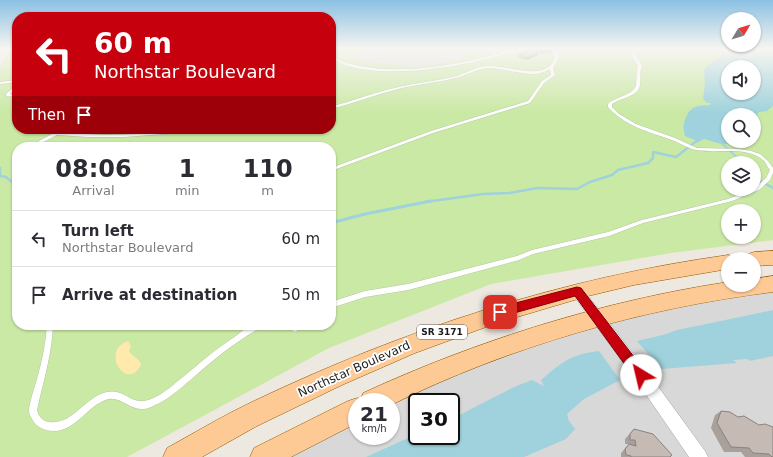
<!DOCTYPE html>
<html lang="en">
<head>
<meta charset="utf-8">
<style>
  :root { --surface:#fff; --page:#f2f2f3; --text:#2b2b33; --muted:#7c7c81; --line:#e1e1e2 }
  body { margin:0; font-family:"DejaVu Sans",sans-serif; background:var(--page); color:var(--text); height:100vh; display:flex; flex-direction:column; font-size:15px; white-space:nowrap }
  * { box-sizing:border-box; margin:0 }
  p { font-size:13px; color:var(--muted) }
  .icon { flex:none; width:22px; height:22px; fill:none; stroke:currentColor; stroke-width:2; stroke-linecap:round; stroke-linejoin:round }
  .map { position:relative; flex:1; overflow:hidden }
  .panel { position:absolute; left:12px; top:142px; width:324px; height:188px; display:flex; flex-direction:column; background:var(--surface); border-radius:16px; box-shadow:0 1px 3px #0004 }
  .panel>* { flex:none }
  .banner { position:absolute; left:12px; top:12px; width:324px; height:122px; border-radius:16px; box-shadow:0 1px 3px #0004; background:#c6000c; color:#fff; overflow:hidden }
  .needle { width:26px; rotate:52deg }
  .tools { position:absolute; left:721px; top:12px; display:grid; gap:8px }
  .tools a { display:grid; place-items:center; width:40px; height:40px; border-radius:50%; background:var(--surface); box-shadow:0 1px 3px #0004; font-size:20px }
  .speed { position:absolute; left:348px; top:393px; display:flex; gap:8px; font-size:20px; font-weight:700; text-align:center }
  .speed>* { display:grid; place-content:center; width:52px; height:52px; border-radius:50%; background:var(--surface); box-shadow:0 1px 3px #0004; line-height:1 }
  .speed small { font-size:10px; font-weight:400 }
  .speed .limit { border:2px solid #111; border-radius:6px; background:#fff; color:#111 }
  .pin { position:absolute; display:grid; place-items:center; width:34px; height:34px; color:#fff; margin:-17px; border-radius:8px; box-shadow:0 2px 6px #0006 }
  .me { position:absolute; width:44px; margin:-22px; rotate:324deg; stroke-linejoin:round; filter:drop-shadow(0 0 3px #0008) }
  .turn { display:flex; align-items:center; gap:14px; height:84px; padding:0 16px; font-size:18px }
  .turn .icon { width:52px; height:52px; stroke-width:2.5 }
  .turn b { display:block; font-size:28px; line-height:34px }
  .then { display:flex; align-items:center; height:38px; padding:0 16px; background:#0003; gap:8px; font-size:15px }
  .eta { display:flex; justify-content:space-evenly; align-items:center; height:68px; text-align:center }
  .eta b { font-size:24px; font-weight:700; line-height:28px }
  ul { padding:0; list-style:none }
  li { display:flex; align-items:center; gap:12px; height:56px; padding:0 16px; border-top:1px solid var(--line) }
  li div { flex:1 }
  li b { display:block; font-size:15px }
  li em { font-style:normal }
  .map>svg:first-child { display:block }
  .residential { fill:#d9d8d8; fill-rule:evenodd }
  .grass { fill:#cae9a4; fill-rule:evenodd }
  .sand { fill:#ffe9ac }
  .parking { fill:#dfdfdf }
  .water { fill:#9fd2dc; fill-rule:evenodd }
  .lines { fill:none; stroke-linecap:round; stroke-linejoin:round }
  .stream-far1 { stroke:#9fd2dc; stroke-width:2.5 }
  .stream { stroke:#9fd2dc; stroke-width:3 }
  .lane-casing { stroke:#a2a2a2; stroke-width:0.5 }
  .street-casing { stroke:#a2a2a2; stroke-width:1 }
  .primary-casing { stroke:#925900; stroke-width:1 }
  .lane { fill:#fff; fill-rule:evenodd }
  .street { fill:#fff; fill-rule:evenodd }
  .primary { fill:#fdca96; fill-rule:evenodd }
  .wall { fill:#a9a09b }
  .shaded-wall { fill:#8a827e }
  .building { fill:#c5bab4; stroke:#8a827e }
  .route { fill:#c6000c; stroke:#810008 }
  .labels { text-anchor:middle; stroke-width:3.5; stroke-linejoin:round; paint-order:stroke }
  .shield { fill:#fff; stroke:#5f5f5f; stroke-width:1 }
  .shield-label { font-size:9px; font-weight:bold; fill:#1b1b1b }
  .near-street-label { font-size:12px; fill:#1b1b1b; stroke:#fff }
</style>
</head>
<body>
<div class="map">
<svg width="773" height="457" viewBox="0 0 773 457">
  <rect width="100%" height="100%" fill="#ede8e0"/>
  <path class="residential" d="M 773,285 L 773,457 L 263,457 L 357,410 L 357,436 L 391,436 L 391,402 L 372,402 L 598,318 ZM 417,402 L 451,402 L 451,436 L 417,436 Z"/>
  <path class="grass" d="M 9,49 L 17,49 L 17,129 L 331,129 L 331,49 L 773,49 L 773,240 L 671,253 L 491,284 L 329,348 L 127,457 L 0,457 L 0,67 ZM 728,67 L 754,67 L 754,93 L 728,93 ZM 728,115 L 754,115 L 754,141 L 728,141 ZM 17,147 L 331,147 L 331,325 L 17,325 ZM 728,163 L 754,163 L 754,189 L 728,189 ZM 728,211 L 754,211 L 754,237 L 728,237 Z"/>
  <path class="sand" d="M 128,341 L 131,346 L 129,351 C 132,357 140,358 141,365 C 126,393 100,350 128,341 Z"/>
  <polygon class="parking" points="363,49 417,49 468,55 458,60 418,67 352,60"/>
  <g class="water">
    <path d="M 751,49 L 773,49 L 773,106 L 767,111 L 759,112 C 754,118 759,124 762,131 L 754,141 L 754,115 L 728,115 L 728,141 L 753,141 L 724,144 L 744,163 L 742,163 L 721,144 L 704,139 L 697,143 L 695,140 L 685,136 C 683,128 683,125 686,117 C 692,105 697,106 710,105 L 711,103 L 707,103 L 703,99 L 705,84 L 704,70 C 717,53 731,54 751,49 ZM 728,67 L 754,67 L 754,93 L 728,93 Z"/>
    <polygon points="773,310 773,356 750,361 747,359 733,360 737,363 661,369 637,341 663,335 677,330"/>
    <path d="M 599,351 L 620,380 L 584,399 L 567,414 L 569,421 L 575,429 L 566,439 L 524,457 L 366,457 L 417,434 L 417,436 L 451,436 L 451,419 C 479,406 504,390 532,380 L 544,386 L 541,380 C 561,363 571,354 599,351 Z"/>
  </g>
  <g class="lines">
    <g class="stream-far1">
      <polyline points="0,168 0,174"/>
      <polyline points="754,174 760,181 773,188"/>
      <polyline points="0,176 6,177 17,186"/>
      <polyline points="425,202 483,194 510,193 537,188 577,189 590,182 612,175 618,170 648,163 653,158 653,152 676,157 699,139"/>
    </g>
    <polyline class="stream" points="331,223 365,214 431,201"/>
    <defs>
      <g id="lane">
        <path d="M 513,49 L 518,49 C 507,54 494,57 482,60 C 445,69 386,77 348,66 C 342,64 337,61 331,59 L 331,57 C 338,59 344,63 351,64 C 399,77 466,64 513,49 Z"/>
        <path d="M 550,49 L 552,49 L 559,57 L 553,68 L 555,75 L 544,83 L 530,103 L 433,133 L 331,171 L 331,168 L 431,131 L 528,101 L 542,81 L 551,75 L 550,69 C 533,81 506,67 487,68 C 476,69 466,76 455,78 C 436,83 417,84 398,89 C 375,95 354,103 331,109 L 331,107 C 354,100 376,92 399,87 C 417,83 435,81 453,77 C 465,74 476,66 488,66 C 505,65 537,79 551,65 C 553,63 554,59 555,57 Z"/>
        <path d="M 637,49 L 641,49 L 634,52 L 642,66 C 639,73 641,78 640,85 C 638,97 620,98 612,104 L 612,107 L 619,114 L 636,124 L 675,138 L 697,148 L 739,149 L 751,151 L 760,154 L 768,161 L 773,168 L 773,173 L 770,180 L 759,190 L 732,201 L 643,223 L 609,236 L 533,254 L 519,260 L 408,290 L 365,297 L 331,308 L 331,302 L 365,291 L 408,284 L 517,256 L 532,250 L 608,232 L 642,220 L 728,199 L 754,189 L 766,178 L 770,170 C 768,168 767,165 765,162 C 750,145 718,154 697,150 C 689,149 680,143 672,140 C 649,132 625,126 608,107 L 608,104 C 615,97 634,95 636,85 C 637,78 636,73 638,66 L 630,52 Z"/>
        <polygon points="17,80 17,82 0,84 0,82"/>
        <polygon points="16,85 17,85 17,88 10,94 17,95 17,97 6,96 6,94"/>
        <polygon points="35,129 42,129 56,133 108,135 140,134 203,129 221,129 219,130 124,137 88,137 57,135 33,147 28,147 52,134"/>
        <path d="M 47,325 L 53,325 C 52,354 43,382 37,410 C 39,417 42,421 49,422 C 71,425 82,402 101,394 C 122,385 128,403 144,401 C 150,400 156,397 161,394 C 169,389 175,383 183,377 C 200,363 217,348 236,336 C 241,332 248,326 254,325 C 257,324 261,325 263,325 L 262,327 C 238,340 217,357 196,375 C 183,386 171,398 155,405 C 151,407 147,409 143,409 C 128,410 119,393 103,401 C 83,410 73,436 46,430 C 40,428 35,425 32,419 C 31,417 29,414 29,411 C 29,404 35,386 37,379 C 42,361 46,343 47,325 Z"/>
        <polygon points="286,325 304,325 303,327 295,332 287,327"/>
      </g>
      <polygon id="street" points="577,286 581,287 646,370 705,451 708,457 689,457 636,380 573,295 571,291 573,287"/>
      <g id="primary">
        <polygon points="773,251 773,265 754,266 754,259 745,259 748,254 754,252"/>
        <path d="M 728,255 L 735,257 L 736,259 L 728,259 L 728,269 L 634,285 L 588,296 L 497,323 L 415,353 L 342,385 L 257,426 L 202,457 L 163,457 L 167,448 C 196,432 224,415 254,401 C 405,329 563,278 728,255 Z"/>
        <path d="M 773,276 L 773,292 C 643,308 508,347 391,405 L 391,402 L 357,402 L 357,423 L 291,457 L 250,457 L 254,448 L 348,401 L 357,398 L 361,399 L 363,393 C 478,340 603,301 728,282 L 728,285 L 754,285 L 754,279 Z"/>
      </g>
    </defs>
    <use href="#lane" class="lane-casing"/>
    <use href="#street" class="street-casing"/>
    <use href="#primary" class="primary-casing"/>
    <use href="#lane" class="lane"/>
    <use href="#street" class="street"/>
    <use href="#primary" class="primary"/>
  </g>
  <g class="wall">
    <polygon points="530,49 553,49 552,52 541,54 538,53 538,55 526,60 518,57 519,55 530,50"/>
    <polygon points="721,411 773,457 745,457 741,452 724,452 711,428 715,415"/>
    <polygon points="634,429 670,457 621,457 621,453 629,444 630,445 630,444 625,444 625,439"/>
  </g>
  <g class="shaded-wall">
    <polygon points="546,49 553,49 552,52 541,54 542,50"/>
    <polygon points="538,52 538,55 526,60 527,58"/>
  </g>
  <g class="building">
    <polygon points="530,50 538,50 535,51 538,52 527,58 519,55"/>
    <polygon points="721,411 730,412 738,417 744,416 759,425 765,424 773,427 773,457 772,457 769,454 753,453 749,448 731,447 717,423"/>
    <polygon points="634,429 653,434 672,455 670,457 631,457 631,456 626,455 625,449 629,444 636,446 635,440 630,440 630,434"/>
  </g>
  <linearGradient id="sky" x2="0" y2="1"><stop stop-color="#8bc0e3"/><stop offset="0.43" stop-color="#f7f5f1"/><stop offset="1" stop-color="#f7f5f1" stop-opacity="0"/></linearGradient>
  <rect width="773" height="113" fill="url(#sky)"/>
  <polygon class="route" points="577,287 581,288 645,371 647,375 645,380 641,381 636,380 575,296 500,317 496,315 494,312 496,309 500,307"/>
  <g class="labels">
    <rect class="shield" x="417" y="325" width="50" height="14" rx="3"/>
    <g class="shield-label">
      <text x="442" y="335">SR 3171</text>
    </g>
    <g class="near-street-label">
      <text transform="translate(354 369) rotate(-24)" y="4">Northstar Boulevard</text>
    </g>
  </g>
</svg>
<div class="tools">
<a><svg class="needle" viewBox="-14 -14 28 28"><path d="M0-13l5 13h-10z" fill="#e53935"/><path d="M0 13l5-13h-10z" fill="#7c7c81"/></svg></a>
<a><svg class="icon" aria-label="sound" viewBox="0 0 24 24"><path d="M4 9h4l5-4v14l-5-4H4zM17 9q2 3 0 6"/></svg></a>
<a><svg class="icon" aria-label="search" viewBox="0 0 24 24"><circle cx="10" cy="10" r="6"/><path d="M15 15l6 6"/></svg></a>
<a><svg class="icon" aria-label="layers" viewBox="0 0 24 24"><path d="M12 4l9 5-9 5-9-5zM3 14l9 5 9-5"/></svg></a>
<a>+</a>
<a>−</a>
</div>
<div class="speed"><div>21<small>km/h</small></div><div class="limit">30</div></div>
<div class="pin" style="left:500px;top:312px;background:#d93025"><svg class="icon" aria-label="arrive" viewBox="0 0 24 24"><path d="M6 21V4h12l-3 4 3 4H6"/></svg></div>
<svg class="me" style="left:641px;top:375px" viewBox="-20 -20 40 40"><circle r="19" fill="#fff"/><path d="M0-13L10 11 0 6-10 11z" fill="#c6000c"/></svg>
<div class="banner">
<div class="turn"><svg class="icon" aria-label="left" viewBox="0 0 24 24"><path d="M17 20v-9H6M10 6l-5 5 5 5"/></svg><div><b>60 m</b>Northstar Boulevard</div></div>
<div class="then">Then<svg class="icon" aria-label="arrive" viewBox="0 0 24 24"><path d="M6 21V4h12l-3 4 3 4H6"/></svg></div>
</div>
<section class="panel">
<div class="eta">
<div><b>08:06</b><p>Arrival</p></div>
<div><b>1</b><p>min</p></div>
<div><b>110</b><p>m</p></div>
</div>
<ul>
<li><svg class="icon" aria-label="left" viewBox="0 0 24 24"><path d="M17 20v-9H6M10 6l-5 5 5 5"/></svg><div><b>Turn left</b><p>Northstar Boulevard</p></div><em>60 m</em></li>
<li><svg class="icon" aria-label="arrive" viewBox="0 0 24 24"><path d="M6 21V4h12l-3 4 3 4H6"/></svg><div><b>Arrive at destination</b></div><em>50 m</em></li>
</ul>
</section>
</div>
</body>
</html>
